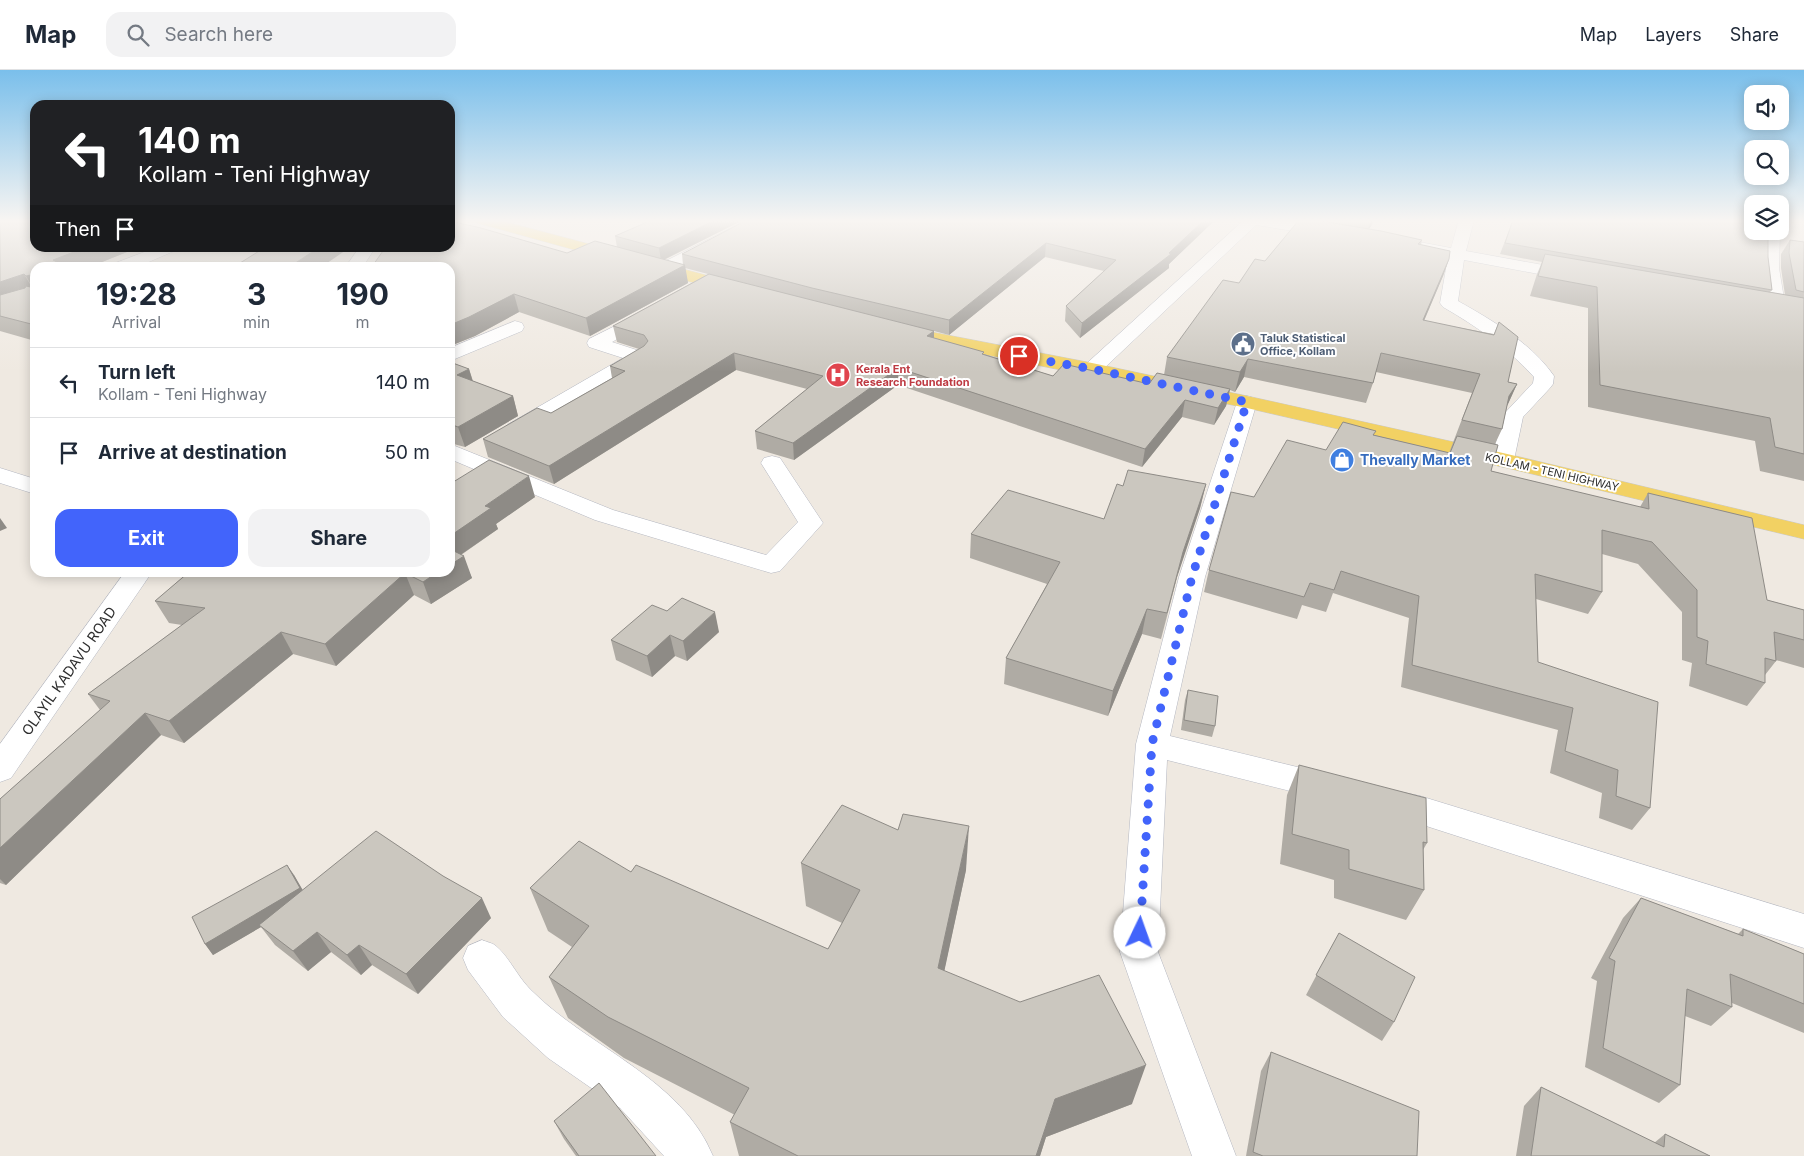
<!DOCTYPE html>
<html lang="en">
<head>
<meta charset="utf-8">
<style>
  :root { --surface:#fff; --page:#f2f2f3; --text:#1f2937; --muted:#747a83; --line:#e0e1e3; --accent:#4264fb }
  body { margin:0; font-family:Inter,sans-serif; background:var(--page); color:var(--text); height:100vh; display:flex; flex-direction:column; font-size:19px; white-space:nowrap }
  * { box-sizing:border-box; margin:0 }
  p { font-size:16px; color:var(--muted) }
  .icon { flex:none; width:28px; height:28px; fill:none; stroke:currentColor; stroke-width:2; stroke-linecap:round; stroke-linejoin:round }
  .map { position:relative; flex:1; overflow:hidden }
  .sheet { position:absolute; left:30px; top:192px; width:425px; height:315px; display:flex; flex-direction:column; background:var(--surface); border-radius:15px; box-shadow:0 2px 12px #0003 }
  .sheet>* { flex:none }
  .hud { position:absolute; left:30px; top:30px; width:425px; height:152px; border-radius:15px; box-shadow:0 2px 12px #0003; background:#202124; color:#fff; overflow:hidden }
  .controls { position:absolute; left:1744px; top:15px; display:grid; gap:10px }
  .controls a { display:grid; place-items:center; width:45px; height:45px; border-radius:10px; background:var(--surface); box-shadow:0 2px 12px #0003; font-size:25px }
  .pin { position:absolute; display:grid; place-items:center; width:42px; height:42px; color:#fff; margin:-21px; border:2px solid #fff; border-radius:50%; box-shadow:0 1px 5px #0007 }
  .me { position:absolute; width:55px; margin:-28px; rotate:3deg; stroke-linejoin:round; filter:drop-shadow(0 0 4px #0008) }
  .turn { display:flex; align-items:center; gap:18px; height:105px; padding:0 25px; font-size:22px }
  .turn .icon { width:65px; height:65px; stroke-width:2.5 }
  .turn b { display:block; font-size:35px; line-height:42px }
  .then { display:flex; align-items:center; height:48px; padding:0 25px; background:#0003; gap:10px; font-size:19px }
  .eta { display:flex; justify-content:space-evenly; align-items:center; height:85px; text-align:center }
  .eta b { font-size:30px; font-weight:700; line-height:35px }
  .button { display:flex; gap:10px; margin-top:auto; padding:10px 25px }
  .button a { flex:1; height:58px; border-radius:15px; background:var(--accent); color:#fff; font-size:20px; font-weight:700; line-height:58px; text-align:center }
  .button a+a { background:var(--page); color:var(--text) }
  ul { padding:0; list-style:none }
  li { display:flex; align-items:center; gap:15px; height:70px; padding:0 25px; border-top:1px solid var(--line) }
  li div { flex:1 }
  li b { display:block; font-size:19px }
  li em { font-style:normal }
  header { display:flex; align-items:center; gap:30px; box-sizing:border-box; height:70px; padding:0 25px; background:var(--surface); border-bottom:1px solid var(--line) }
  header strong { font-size:24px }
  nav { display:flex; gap:28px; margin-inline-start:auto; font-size:18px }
  .search { width:350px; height:45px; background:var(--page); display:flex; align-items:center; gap:12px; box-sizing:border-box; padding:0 18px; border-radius:15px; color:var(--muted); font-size:19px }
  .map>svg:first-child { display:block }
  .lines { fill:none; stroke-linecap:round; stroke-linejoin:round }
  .minor-casing { stroke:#b4b7c1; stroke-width:1 }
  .tertiary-casing { stroke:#b4b7c1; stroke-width:1 }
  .primary-casing { stroke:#c9c9c9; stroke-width:1 }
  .minor { fill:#fff; fill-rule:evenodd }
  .tertiary { fill:#fff; fill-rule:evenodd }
  .primary { fill:#f2d163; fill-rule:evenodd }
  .wall { fill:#afaba4 }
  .shaded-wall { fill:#8e8b86 }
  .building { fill:#cbc7bf; stroke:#8e8b86 }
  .route { stroke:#4264fb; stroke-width:9; stroke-dasharray:0 16.2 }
  .labels { text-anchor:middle; stroke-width:4; stroke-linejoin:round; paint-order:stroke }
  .far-service-label { font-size:11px; font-weight:bold; fill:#4e5e75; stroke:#fff; text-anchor:start }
  .far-health-label { font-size:11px; font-weight:bold; fill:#be3a42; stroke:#fff; text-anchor:start }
  .far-street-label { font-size:11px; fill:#2e2e2e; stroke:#fff }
  .shop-label { font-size:14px; font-weight:bold; fill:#366cbe; stroke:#fff; text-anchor:start }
  .street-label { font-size:14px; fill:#2e2e2e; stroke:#fff }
</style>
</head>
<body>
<header>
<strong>Map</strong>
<div class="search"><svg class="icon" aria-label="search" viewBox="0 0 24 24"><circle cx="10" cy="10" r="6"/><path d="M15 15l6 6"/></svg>Search here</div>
<nav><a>Map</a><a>Layers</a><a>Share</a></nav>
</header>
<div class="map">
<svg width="1804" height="1086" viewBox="0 0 1804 1086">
  <rect width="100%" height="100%" fill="#efe9e1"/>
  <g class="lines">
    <defs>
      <g id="minor">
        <polygon points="747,150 766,150 763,153 670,203 658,203 656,199 658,195"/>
        <polygon points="1244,150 1280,150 1330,157 1335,159 1338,162 1335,165 1330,167 1256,155 1099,303 1092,305 1085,303 1082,299 1085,295"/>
        <path d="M 1459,150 L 1474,150 L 1466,181 L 1576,201 L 1582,202 L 1584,206 L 1582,210 L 1576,211 L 1464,190 L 1458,231 C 1492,250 1531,273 1554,306 L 1553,314 L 1550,318 L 1523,347 L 1514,390 L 1511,395 L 1503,397 L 1495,395 L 1492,390 L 1502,346 L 1533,313 L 1534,307 C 1508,278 1476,256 1443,237 L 1440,233 L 1448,187 L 1408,179 L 1406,176 L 1408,173 L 1414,171 L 1451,178 Z"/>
        <polygon points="1764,161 1780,161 1779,198 1786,241 1783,245 1777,246 1753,242 1750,238 1753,234 1767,234 1763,198"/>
        <polygon points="155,178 176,178 174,181 135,198 111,198 113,194"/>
        <polygon points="647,240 653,241 656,245 653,249 612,272 646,283 649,287 646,291 523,365 515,367 507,365 504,360 507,355 623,288 589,277 587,273 589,269"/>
        <polygon points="515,251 522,253 524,257 522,261 450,291 450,278"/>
        <polygon points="1247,326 1254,328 1257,332 1205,507 1170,666 1330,705 1342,709 1347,718 1342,727 1330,731 1167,690 1158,882 1236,1086 1192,1086 1120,882 1136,674 1179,507 1237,332 1240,328"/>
        <polygon points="450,374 613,440 766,485 798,452 761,393 764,388 772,386 780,388 823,453 780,501 771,503 595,450 450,389"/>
        <polygon points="0,398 35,409 35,424 0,413"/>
        <polygon points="1391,720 1420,726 1804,844 1804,878 1420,754 1379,742 1374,733 1379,724"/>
        <path d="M 482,870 C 486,872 493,873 496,876 C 510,888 518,908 532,921 C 589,978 681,1008 713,1086 L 664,1086 L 620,1038 L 548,988 L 503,947 L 468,900 L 463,888 L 468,876 Z"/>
      </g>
      <g id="tertiary">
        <polygon points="359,178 375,178 362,198 345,198"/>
        <polygon points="125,502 152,502 11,708 0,712 0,674"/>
      </g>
      <g id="primary">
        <polygon points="474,150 499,150 743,215 746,219 743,223 737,224 731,223 477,153"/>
        <polygon points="916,259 1092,293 1247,326 1503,383 1804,455 1804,469 1503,397 1247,338 909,269 907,265 909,261"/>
      </g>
    </defs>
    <use href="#minor" class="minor-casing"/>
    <use href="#tertiary" class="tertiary-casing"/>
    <use href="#primary" class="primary-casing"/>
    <use href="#minor" class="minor"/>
    <use href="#tertiary" class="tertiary"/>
    <use href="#primary" class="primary"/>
  </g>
  <g class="wall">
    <polygon points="0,150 35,178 137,178 87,198 35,198 35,271 0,261"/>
    <polygon points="642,150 743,150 664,190 683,195 682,184 1215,150 1169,194 1169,198 1080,268 1065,251 1066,236 1104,201 1045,187 949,265 934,261 934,268 1053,306 1149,314 1164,305 1167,287 1239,213 1265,191 1298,151 1290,150 1375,150 1369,159 1422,170 1421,175 1449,189 1443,206 1424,251 1494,264 1499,252 1508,312 1517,314 1507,336 1502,359 1495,374 1491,401 1640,437 1648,423 1767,530 1804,540 1804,598 1776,590 1776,591 1765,605 1765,613 1747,636 1689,616 1692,593 1682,590 1682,542 1638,494 1602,484 1602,522 1588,544 1536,529 1538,592 1650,738 1632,760 1599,748 1602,723 1550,703 1558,660 1401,617 1409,548 1333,523 1326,542 1302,535 1297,549 1204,522 1209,500 1254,427 1326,380 1374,365 1449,383 1472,323 1376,302 1373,313 1366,333 1244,307 1235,322 1230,320 1226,336 1214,355 1182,347 1142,397 898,315 794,390 757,379 755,361 807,319 736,300 554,414 488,387 483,369 551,343 612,308 610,296 639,279 617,272 613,256 708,204 685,198 688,213 590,266 519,242 475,266 450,276 450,198 617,177 615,166 643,154"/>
    <polygon points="1513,150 1768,187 1772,220 1770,222 1785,225 1781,198 1781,184 1790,170 1804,172 1804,411 1760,401 1755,371 1588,337 1588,238 1530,226 1537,204 1542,192 1500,184"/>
    <polygon points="450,292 469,299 473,311 513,326 518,346 465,377 450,373"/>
    <polygon points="450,414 535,427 496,454 498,459 461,485 472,508 431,534 414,525 336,596 293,584 184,673 161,665 6,815 0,813 0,729 100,640 88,624 182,555 169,553 155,531 189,502 450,502"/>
    <polygon points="1206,414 1200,438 1177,507 1161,569 1142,564 1108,646 1004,614 1006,588 1047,514 970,488 971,464 1104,449 1123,416"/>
    <polygon points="719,562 687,591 675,586 652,607 616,590 611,570"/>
    <polygon points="1188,620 1215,656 1212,667 1181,660 1185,630"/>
    <polygon points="1299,695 1427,773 1423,780 1424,820 1406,850 1334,828 1334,810 1280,794 1287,725"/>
    <polygon points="801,793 966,800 944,901 1132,1034 1046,1067 1040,1086 739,1086 730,1052 735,1045 624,988 568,948 549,907 572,877 548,861 530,818 631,802 828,879 842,853 806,836"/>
    <polygon points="294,805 302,820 491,848 418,924 372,895 361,905 331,882 308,901 275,875 261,857 213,885 205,874"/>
    <polygon points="1641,828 1738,864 1743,859 1804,884 1804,963 1732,933 1732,937 1711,956 1685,946 1680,1015 1659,1033 1585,997 1597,911 1591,908 1623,848"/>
    <polygon points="1339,863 1394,952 1382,971 1306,925"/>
    <polygon points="1271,982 1417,1086 1246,1086 1261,1001"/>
    <polygon points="1541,1017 1654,1073 1665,1064 1710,1086 1516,1086 1524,1036"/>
    <polygon points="554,1051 656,1086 576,1086 564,1069"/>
  </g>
  <g class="shaded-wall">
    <polygon points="715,150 743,150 661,191 659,178"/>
    <polygon points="1204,150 1215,150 1169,194 1169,198 1080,268 1082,253 1169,183"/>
    <polygon points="1371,150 1375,150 1367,162"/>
    <polygon points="1046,173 1045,187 949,265 949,250"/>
    <polygon points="84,178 137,178 87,198 55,198 53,190"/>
    <polygon points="318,178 349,178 320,198 288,198"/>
    <polygon points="1449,189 1443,206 1416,269 1423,250"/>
    <polygon points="685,195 688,213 590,266 586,248"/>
    <polygon points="24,204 34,221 0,233 0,212"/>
    <polygon points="35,204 35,221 26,206"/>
    <polygon points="514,224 519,242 475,266 450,276 450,255"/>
    <polygon points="934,261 934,277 927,266"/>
    <polygon points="734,283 736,300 554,414 549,396"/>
    <polygon points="1248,289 1244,307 1235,322 1240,302"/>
    <polygon points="898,298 898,315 794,390 793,373"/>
    <polygon points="469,299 475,319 457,305"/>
    <polygon points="1517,314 1508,334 1500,346 1509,326"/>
    <polygon points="1230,319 1226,336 1214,355 1218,338"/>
    <polygon points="513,326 518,346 465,377 458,357"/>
    <polygon points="1185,330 1182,347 1142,397 1145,379"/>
    <polygon points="529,406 535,427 496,454 498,459 450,492 450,466 485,436"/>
    <polygon points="1206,414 1200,438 1177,507 1161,569 1183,482"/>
    <polygon points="0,448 7,458 0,461"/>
    <polygon points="464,486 472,508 431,534 423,512 438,502 450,502 450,495"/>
    <polygon points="405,503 414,525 336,596 325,574"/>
    <polygon points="1147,539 1142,564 1108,646 1113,621"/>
    <polygon points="715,542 719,562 687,591 683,571"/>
    <polygon points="281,562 293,584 184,673 169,651"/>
    <polygon points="670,565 675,586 652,607 647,586"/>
    <polygon points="145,643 161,665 6,815 0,809 0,778"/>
    <polygon points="969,756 966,800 936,940 938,898"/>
    <polygon points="287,795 294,805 308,829 259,855 261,857 213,885 205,874"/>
    <polygon points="482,828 491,848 418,924 406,904"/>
    <polygon points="317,862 331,882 308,901 293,881"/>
    <polygon points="359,875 372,895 361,905 347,885"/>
    <polygon points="1146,995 1132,1034 1046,1067 1040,1086 1036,1086 1055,1029"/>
  </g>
  <g class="building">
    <polygon points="0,150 35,150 35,178 84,178 53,190 63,195 55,198 35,198 35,204 26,206 24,204 0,212"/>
    <polygon points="652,150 715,150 659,178 615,166"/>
    <polygon points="747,150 1204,150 1169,183 1171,184 1082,253 1066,236 1116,190 1046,173 949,250 812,218 682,184"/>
    <polygon points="1299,150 1315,150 1381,161 1422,170 1418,174 1450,181 1449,189 1423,250 1494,265 1499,252 1518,267 1508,312 1517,314 1509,326 1502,359 1462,350 1480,304 1381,283 1373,313 1248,289 1240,302 1167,287 1223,210 1239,213 1255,189 1265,191"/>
    <polygon points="1513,150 1752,150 1752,161 1768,161 1768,187 1772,220 1505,173"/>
    <polygon points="450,151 481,158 567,183 595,171 685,195 586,248 514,224 469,247 450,255 450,198 371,198 385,178 450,178"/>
    <polygon points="1790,170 1804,172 1804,222 1796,220 1789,183"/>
    <polygon points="264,178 318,178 288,198 232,198"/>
    <polygon points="1545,184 1804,228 1804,384 1775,377 1770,348 1600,315 1597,217 1538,206"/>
    <polygon points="709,204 934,261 927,266 984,282 982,284 1053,306 1064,294 1149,314 1157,303 1230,319 1218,338 1185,330 1145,379 898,298 793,373 755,361 823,306 734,283 549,396 483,369 537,338 551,343 625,301 610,296 644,276 648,271 644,265 613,256"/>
    <polygon points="26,216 35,218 35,255 0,246 0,225 25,218"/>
    <polygon points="450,292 469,299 457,305 513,326 458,357 450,354"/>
    <polygon points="1343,352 1376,361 1373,365 1450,383 1457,366 1498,375 1491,401 1649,439 1648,423 1752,448 1767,530 1804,540 1804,570 1774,562 1776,591 1765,588 1765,613 1706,594 1708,571 1697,567 1697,520 1652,472 1602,460 1602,522 1535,504 1538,592 1658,632 1650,738 1616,726 1618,700 1565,681 1573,638 1412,595 1419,526 1341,501 1334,520 1310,513 1304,527 1209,500 1231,422 1254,427 1287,370 1326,380"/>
    <polygon points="489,390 529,406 485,436 491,438 450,466 450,414"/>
    <polygon points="1128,400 1206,414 1183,482 1167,543 1147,539 1113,621 1006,588 1060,492 971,464 1008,420 1104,449 1117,414 1123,416"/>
    <polygon points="450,479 464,486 450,495"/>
    <polygon points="189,502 438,502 423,512 405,503 325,574 281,562 169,651 145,643 0,778 0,729 110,631 88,624 205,538 155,531"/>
    <polygon points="682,528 715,542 683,571 670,565 647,586 611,570 652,535 667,541"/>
    <polygon points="1188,620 1218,626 1215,656 1184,650"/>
    <polygon points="1299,695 1426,728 1427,773 1423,772 1424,820 1349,799 1349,780 1292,764"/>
    <polygon points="842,735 898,760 903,744 969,756 938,898 1020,932 1099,905 1146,995 1055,1029 1036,1086 798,1086 730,1052 749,1018 608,947 549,907 589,856 530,818 579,771 631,802 636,795 828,879 860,820 801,793"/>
    <polygon points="376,761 443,806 482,828 406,904 359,875 347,885 317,862 293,881 259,855"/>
    <polygon points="287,795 300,818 205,874 192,847"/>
    <polygon points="1641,828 1743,866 1743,859 1804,884 1804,934 1730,904 1732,937 1687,919 1680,1015 1603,978 1615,891 1609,888"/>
    <polygon points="1339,863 1415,907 1394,952 1316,905"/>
    <polygon points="1271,982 1419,1041 1417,1086 1263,1086 1253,1082"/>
    <polygon points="599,1013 656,1086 579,1086 554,1051"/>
    <polygon points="1541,1017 1664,1077 1665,1064 1710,1086 1531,1086"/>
  </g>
  <linearGradient id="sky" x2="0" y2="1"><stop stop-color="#7abfeb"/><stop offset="0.5" stop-color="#f8f5f2"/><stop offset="1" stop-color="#f8f5f2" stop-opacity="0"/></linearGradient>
  <rect width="1804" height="302" fill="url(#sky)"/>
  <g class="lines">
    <polyline class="route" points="1019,286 1092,299 1247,332 1192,507 1152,674 1140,863"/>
  </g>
  <defs>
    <symbol id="civic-disc" viewBox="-11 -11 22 22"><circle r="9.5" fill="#5c6f8a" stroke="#fff"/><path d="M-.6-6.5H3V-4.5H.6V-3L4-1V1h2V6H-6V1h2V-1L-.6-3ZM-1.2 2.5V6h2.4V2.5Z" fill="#fff"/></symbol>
    <symbol id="hospital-disc" viewBox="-11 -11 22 22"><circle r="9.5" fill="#e0444e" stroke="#fff"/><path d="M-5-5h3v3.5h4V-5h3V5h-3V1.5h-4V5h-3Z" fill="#fff"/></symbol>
    <symbol id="shop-disc" viewBox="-11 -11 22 22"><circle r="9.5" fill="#3f7fe0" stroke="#fff"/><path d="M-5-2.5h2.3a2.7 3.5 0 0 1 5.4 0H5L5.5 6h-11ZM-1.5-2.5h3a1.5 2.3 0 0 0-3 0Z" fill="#fff"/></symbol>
  </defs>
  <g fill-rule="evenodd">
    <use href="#civic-disc" x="1229" y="260" width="28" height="28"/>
    <use href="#hospital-disc" x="824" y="291" width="28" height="28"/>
    <use href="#shop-disc" x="1328" y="376" width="28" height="28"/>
  </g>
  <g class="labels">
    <g class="far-service-label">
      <text x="1260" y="272">Taluk Statistical<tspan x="1260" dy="13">Office, Kollam</tspan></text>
    </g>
    <g class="far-health-label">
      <text x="856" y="303">Kerala Ent<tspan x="856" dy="13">Research Foundation</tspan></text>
    </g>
    <g class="far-street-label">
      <text transform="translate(1552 402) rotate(13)" y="4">KOLLAM - TENI HIGHWAY</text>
    </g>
    <g class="shop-label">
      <text x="1360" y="395">Thevally Market</text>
    </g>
    <g class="street-label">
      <text transform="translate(69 601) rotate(-55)" y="5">OLAYIL KADAVU ROAD</text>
    </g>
  </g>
</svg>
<div class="controls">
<a><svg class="icon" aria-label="sound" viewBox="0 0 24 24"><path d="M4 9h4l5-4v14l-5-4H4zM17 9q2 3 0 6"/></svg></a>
<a><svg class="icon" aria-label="search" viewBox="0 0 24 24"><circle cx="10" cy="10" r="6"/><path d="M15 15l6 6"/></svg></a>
<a><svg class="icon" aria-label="layers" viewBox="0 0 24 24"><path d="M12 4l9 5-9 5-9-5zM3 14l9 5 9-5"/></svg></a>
</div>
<div class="pin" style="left:1019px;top:286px;background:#d93025"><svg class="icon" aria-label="arrive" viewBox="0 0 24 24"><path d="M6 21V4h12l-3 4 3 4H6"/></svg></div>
<svg class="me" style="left:1140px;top:863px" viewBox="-20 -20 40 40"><circle r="19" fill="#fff"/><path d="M0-13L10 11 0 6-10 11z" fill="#4264fb"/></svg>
<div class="hud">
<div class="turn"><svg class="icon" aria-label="left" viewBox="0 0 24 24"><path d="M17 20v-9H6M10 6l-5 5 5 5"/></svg><div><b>140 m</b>Kollam - Teni Highway</div></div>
<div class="then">Then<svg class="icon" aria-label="arrive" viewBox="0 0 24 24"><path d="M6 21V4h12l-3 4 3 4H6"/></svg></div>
</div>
<section class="sheet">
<div class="eta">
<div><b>19:28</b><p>Arrival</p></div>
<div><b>3</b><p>min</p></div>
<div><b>190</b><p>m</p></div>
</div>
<ul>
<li><svg class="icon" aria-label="left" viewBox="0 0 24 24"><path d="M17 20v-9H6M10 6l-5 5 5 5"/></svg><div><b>Turn left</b><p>Kollam - Teni Highway</p></div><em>140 m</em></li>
<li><svg class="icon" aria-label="arrive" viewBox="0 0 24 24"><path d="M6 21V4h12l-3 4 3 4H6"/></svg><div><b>Arrive at destination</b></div><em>50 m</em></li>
</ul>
<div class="button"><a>Exit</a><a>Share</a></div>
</section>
</div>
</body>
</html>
